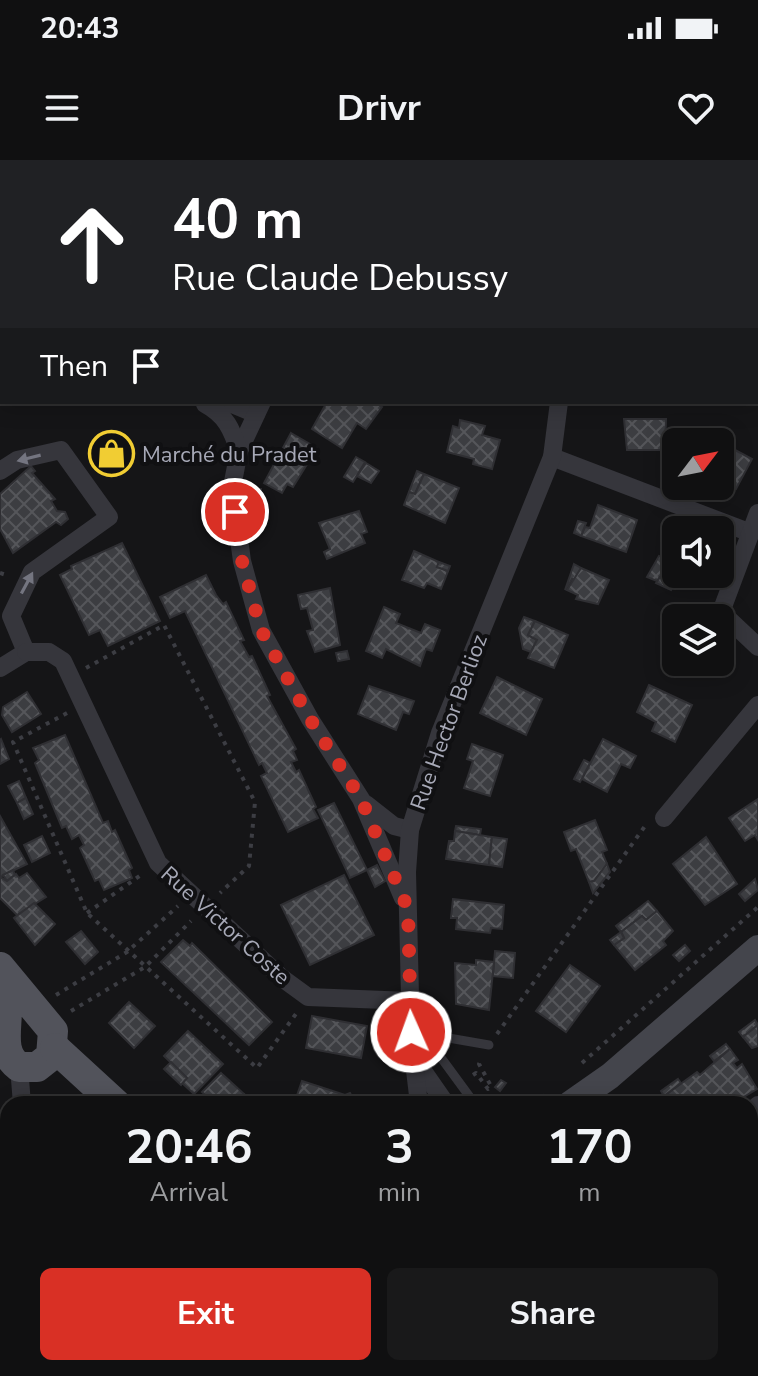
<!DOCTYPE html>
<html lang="en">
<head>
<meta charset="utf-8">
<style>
  :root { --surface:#101011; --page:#19191a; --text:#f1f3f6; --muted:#9c9d9f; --line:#303031; --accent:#d93025 }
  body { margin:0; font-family:"Nunito Sans",sans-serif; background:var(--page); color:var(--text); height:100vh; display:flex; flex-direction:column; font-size:30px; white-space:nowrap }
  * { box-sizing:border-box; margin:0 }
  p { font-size:26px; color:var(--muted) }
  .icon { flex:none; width:44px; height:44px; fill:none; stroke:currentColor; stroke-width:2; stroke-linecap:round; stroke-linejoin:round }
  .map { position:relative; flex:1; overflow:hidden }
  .drawer { position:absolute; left:0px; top:936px; width:758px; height:280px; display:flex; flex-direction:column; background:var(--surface); border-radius:24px 24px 0 0; box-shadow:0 4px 20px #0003,0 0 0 2px var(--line) }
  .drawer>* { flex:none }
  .top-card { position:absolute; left:0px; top:0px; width:758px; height:244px; box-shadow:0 4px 20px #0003,0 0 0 2px var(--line); background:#202124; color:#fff; overflow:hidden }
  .needle { width:52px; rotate:58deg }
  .fabs { position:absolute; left:662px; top:268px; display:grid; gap:16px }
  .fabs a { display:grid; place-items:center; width:72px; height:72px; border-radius:12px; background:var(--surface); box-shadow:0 4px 20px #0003,0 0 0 2px var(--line); font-size:40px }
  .pin { position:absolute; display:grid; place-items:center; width:68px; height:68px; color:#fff; margin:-34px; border:4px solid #fff; border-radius:50%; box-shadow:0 2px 8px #0007 }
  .me { position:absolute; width:88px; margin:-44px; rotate:358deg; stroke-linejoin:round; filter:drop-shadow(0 0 6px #0008) }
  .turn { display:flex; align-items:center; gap:28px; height:168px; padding:0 40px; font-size:36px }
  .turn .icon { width:104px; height:104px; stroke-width:2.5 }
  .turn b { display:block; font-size:56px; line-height:68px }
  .then { display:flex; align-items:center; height:76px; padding:0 40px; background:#0003; gap:16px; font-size:30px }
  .eta { display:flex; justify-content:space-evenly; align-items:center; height:136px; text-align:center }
  .eta b { font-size:48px; font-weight:700; line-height:56px }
  .primary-button { display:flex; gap:16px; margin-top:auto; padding:16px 40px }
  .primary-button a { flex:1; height:92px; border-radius:12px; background:var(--accent); color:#fff; font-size:32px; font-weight:700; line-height:92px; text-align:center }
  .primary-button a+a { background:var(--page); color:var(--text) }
  .status { display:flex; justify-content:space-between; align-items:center; height:56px; padding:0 40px; background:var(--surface); direction:ltr }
  .status svg { height:22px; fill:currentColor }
  header { display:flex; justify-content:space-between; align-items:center; height:104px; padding:0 40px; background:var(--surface); font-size:36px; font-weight:700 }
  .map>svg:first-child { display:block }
  .park { fill:url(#park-crowns) }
  .building { fill:url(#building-cross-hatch); stroke:#2f2f33; stroke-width:2 }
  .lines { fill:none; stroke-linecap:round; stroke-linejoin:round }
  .path { stroke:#3c3d43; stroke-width:4; stroke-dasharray:4 6; stroke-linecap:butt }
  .lane { stroke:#36363c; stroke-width:9 }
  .street { stroke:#36363c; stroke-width:18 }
  .secondary { stroke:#44454c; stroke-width:26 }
  .primary { stroke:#52535b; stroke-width:30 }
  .oneway { fill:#747580 }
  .route { stroke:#d93025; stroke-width:14; stroke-dasharray:0 25.2 }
  .labels { text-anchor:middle; stroke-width:8; stroke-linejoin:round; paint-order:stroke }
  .poi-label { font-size:22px; fill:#a7a9b7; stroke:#101012; text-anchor:start }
  .street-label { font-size:22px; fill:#a7a9b7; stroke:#101012 }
</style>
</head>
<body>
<div class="status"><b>20:43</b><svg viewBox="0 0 49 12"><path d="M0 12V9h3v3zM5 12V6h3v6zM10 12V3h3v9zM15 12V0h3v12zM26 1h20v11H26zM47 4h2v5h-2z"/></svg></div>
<header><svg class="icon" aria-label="menu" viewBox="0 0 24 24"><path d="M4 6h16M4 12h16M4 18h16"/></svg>Drivr<svg class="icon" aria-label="heart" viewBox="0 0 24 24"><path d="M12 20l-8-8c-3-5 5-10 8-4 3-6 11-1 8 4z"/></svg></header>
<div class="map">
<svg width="758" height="1216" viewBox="0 0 758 1216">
  <defs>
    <pattern id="park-crowns" width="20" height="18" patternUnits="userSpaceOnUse" patternTransform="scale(2)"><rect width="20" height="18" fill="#1f2721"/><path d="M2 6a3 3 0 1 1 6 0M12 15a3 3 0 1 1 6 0" fill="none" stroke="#3d443f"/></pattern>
    <pattern id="building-cross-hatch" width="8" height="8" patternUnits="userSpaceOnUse" patternTransform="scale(2)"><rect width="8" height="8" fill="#3c3d41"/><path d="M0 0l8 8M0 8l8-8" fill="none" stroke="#55565a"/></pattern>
  </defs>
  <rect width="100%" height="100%" fill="#151517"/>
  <polygon class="park" points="87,0 238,0 91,2"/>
  <g class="building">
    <polygon points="317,0 358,0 316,2"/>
    <rect x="612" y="0" width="63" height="2"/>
    <polygon points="327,242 374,242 382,247 366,269 357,263 342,288 312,269"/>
    <polygon points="624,259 666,259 665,290 627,290"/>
    <polygon points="460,260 485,266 482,275 500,280 492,309 473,304 474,299 447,292 453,266 459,268"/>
    <polygon points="291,273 317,288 293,327 287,324 282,333 264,323"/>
    <polygon points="720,282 752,299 736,329 720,320"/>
    <polygon points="356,297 365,302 353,322 344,317"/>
    <polygon points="366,303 379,311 371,323 357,316"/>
    <polygon points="31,306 35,311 32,313 55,339 51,341 57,351 65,352 68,359 61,365 56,362 13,393 0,369 0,334"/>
    <polygon points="417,311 424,314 415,334 409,332"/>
    <polygon points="424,314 459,328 445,363 404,345 409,332 415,334"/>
    <polygon points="251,329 261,329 262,354 251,355"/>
    <polygon points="598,345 637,360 626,392 581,376 585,367 590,368"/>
    <polygon points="359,351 367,372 361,374 365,383 327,399 324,392 330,389 319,363"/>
    <polygon points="578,361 586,363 581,376 574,373"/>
    <polygon points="122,383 160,461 108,486 100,470 89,475 60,415 72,409 71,406"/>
    <polygon points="414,391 439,402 437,407 448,411 441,429 427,423 424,428 402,420"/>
    <polygon points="671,394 676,396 676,414 705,414 700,424 690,419 686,428 660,417 657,421 647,417 659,396 668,400"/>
    <polygon points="439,402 450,406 448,411 437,407"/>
    <polygon points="574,404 581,408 576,420 572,419 565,430"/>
    <polygon points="581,408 609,420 598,444 576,439 578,435 567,430"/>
    <polygon points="206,415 216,435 223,444 226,442 244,480 240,481 249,497 252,496 270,535 267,536 296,589 293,591 297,600 291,602 296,612 299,610 316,647 313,649 318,658 288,672 261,616 267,613 262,603 259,605 185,451 170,458 160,437"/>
    <polygon points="660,417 674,423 671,430 656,423"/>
    <polygon points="330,428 340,485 315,492 307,471 313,470 307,448 301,449 298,435"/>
    <polygon points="384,447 400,454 396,463 421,473 425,464 440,470 432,491 426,489 420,506 386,489 382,498 366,491"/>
    <polygon points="524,457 535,461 528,475 537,480 531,492 523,489 519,468"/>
    <polygon points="535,461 568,475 554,508 528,498 537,480 528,475"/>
    <polygon points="676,463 676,502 709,502 710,512 692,513 691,502 664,503 666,464"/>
    <polygon points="347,491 349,499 338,501 336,493"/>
    <polygon points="497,517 542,539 526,575 480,553"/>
    <polygon points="649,525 692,545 675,582 652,571 656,562 637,552"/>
    <polygon points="369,526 414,541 409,554 403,552 396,570 358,554"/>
    <polygon points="27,532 41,554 12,572 2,555 3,547"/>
    <polygon points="65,575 103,663 108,661 112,672 115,670 132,708 129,710 132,718 104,730 99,719 95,721 80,688 84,685 79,675 72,679 66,666 62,668 35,603 39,600 33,588"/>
    <polygon points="1,579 9,599 0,604 0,580"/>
    <polygon points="603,579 636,596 630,608 621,604 607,632 582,619"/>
    <polygon points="472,584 503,595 490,636 464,628 473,601 467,599"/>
    <polygon points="584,600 590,603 580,622 574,619"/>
    <polygon points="19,621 26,638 17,643 8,626"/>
    <polygon points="26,638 33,654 24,659 17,643"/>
    <polygon points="758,639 758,680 755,675 745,681 729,658"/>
    <polygon points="334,643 367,710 350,718 318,650"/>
    <polygon points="0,656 27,704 0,717"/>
    <polygon points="595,660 607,690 602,692 607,704 594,721 589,722 576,689 571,691 564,672"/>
    <polygon points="456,666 481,669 480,675 455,671"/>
    <polygon points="455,671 492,677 489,705 446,699 449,681 454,681"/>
    <polygon points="42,676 50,693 32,702 24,685"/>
    <polygon points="492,677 507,679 502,707 489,705"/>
    <polygon points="706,677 737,724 705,745 673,704"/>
    <polygon points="607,704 610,712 593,733 589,722 594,721"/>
    <polygon points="377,705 385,721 375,727 367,710"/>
    <polygon points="13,710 15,715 7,721 3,715"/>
    <polygon points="27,713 46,737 17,755 0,738 0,717 7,721 16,714 19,718"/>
    <polygon points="344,715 374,775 310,805 281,745"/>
    <polygon points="755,719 758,730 745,741 739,734"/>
    <polygon points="453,739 504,745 502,769 491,768 490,773 456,769 457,758 451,758"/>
    <polygon points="648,741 657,751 646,760 642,756 621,772 616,766"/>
    <polygon points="34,743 55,764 35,785 14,758"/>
    <polygon points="657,751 673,771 663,781 666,785 635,810 614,785 624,778 621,772 642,756 646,760"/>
    <polygon points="81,771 98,792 85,804 66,782"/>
    <polygon points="621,772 624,778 614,785 610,780"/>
    <polygon points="183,780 190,786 192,783 272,862 249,885 161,802"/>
    <polygon points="685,785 690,791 679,801 673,795"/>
    <polygon points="495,791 515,793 513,818 493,816"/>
    <polygon points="476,800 494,802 489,850 456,844 455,803 476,805"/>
    <polygon points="570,805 600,826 566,872 536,851"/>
    <polygon points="129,842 155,866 134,888 109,863"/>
    <polygon points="312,856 367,866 361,898 306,888"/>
    <polygon points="755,860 758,865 743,877 739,872"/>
    <polygon points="758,865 758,886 752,888 743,877"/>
    <polygon points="188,871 223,904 194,934 182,923 187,918 164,896"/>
    <polygon points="726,884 730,889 714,901 710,896"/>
    <polygon points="730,889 738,900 733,903 737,908 742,904 757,929 732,944 670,944 664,936 697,912 700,915"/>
    <polygon points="171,902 187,918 181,925 164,909"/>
    <polygon points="221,913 244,934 234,944 215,944 202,932"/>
    <polygon points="678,919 681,923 664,936 661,931"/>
    <polygon points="501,920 506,923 500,931 495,927"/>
    <polygon points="302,921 345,935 350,933 356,944 294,944"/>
    <polygon points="244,934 254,944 234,944"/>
    <polygon points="758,1025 758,1056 757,1058 750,1050 750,1031"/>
    <polygon points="750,1132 758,1142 750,1151"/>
    <polygon points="758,1192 758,1216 731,1216 737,1208 750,1208 750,1198"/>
    <polygon points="506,1208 543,1208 535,1216 513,1216"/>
  </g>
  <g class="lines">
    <g class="path">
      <polyline points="147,2 149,0"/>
      <polyline points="234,2 236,0"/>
      <polyline points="0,55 2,56"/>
      <polyline points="0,106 2,103"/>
      <polyline points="0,149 2,150"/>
      <polyline points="0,226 2,225"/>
      <polyline points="0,413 9,416"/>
      <polyline points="86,508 164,465 255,642 249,706 220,733"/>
      <polyline points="67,553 13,582 87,753 257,908 298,851"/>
      <polyline points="87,753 141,715"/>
      <polyline points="56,835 127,792 178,746"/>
      <polyline points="71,851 145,807 191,761"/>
      <polyline points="497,874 645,666"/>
      <polyline points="582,903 758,747"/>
      <polyline points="473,915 476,913 488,929 491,926 479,904 482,898"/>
      <polyline points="534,944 548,933"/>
      <polyline points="330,1208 338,1216"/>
    </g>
    <g class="lane">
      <polyline points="412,872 442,899 475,944"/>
      <polyline points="414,872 489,885"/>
    </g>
    <g class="street">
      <polyline points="552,0 552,2"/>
      <polyline points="401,2 402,0"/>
      <polyline points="227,242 256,254"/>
      <polyline points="262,242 239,291 232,327 242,401 261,470 310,559 361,639 403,738"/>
      <path d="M 205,244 C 226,255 232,270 239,291"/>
      <polyline points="552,297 751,373"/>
      <polyline points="0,311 17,300 61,290 109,357 32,412 11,456 26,492 0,508"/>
      <polyline points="758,353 721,452 758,487"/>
      <polyline points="26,492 49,492 63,501 158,703 282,818 308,837 410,841"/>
      <polyline points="366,644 394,666 410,670"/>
      <polyline points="664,658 758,545"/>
      <polyline points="414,898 446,944"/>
      <polyline points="19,907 22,944"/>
      <polyline points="419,944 411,877 407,712 410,670 440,573 552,297 559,242"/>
      <polyline points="750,952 758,945"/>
      <polyline points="750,1184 758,1177"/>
      <polyline points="116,1208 119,1216"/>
      <polyline points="373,1216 389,1208"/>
      <polyline points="709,1216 719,1208"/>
    </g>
    <polyline class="secondary" points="570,944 610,916 758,788"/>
    <g class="primary">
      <path d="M 0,807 L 53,871 L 51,896 L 37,907 L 19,907 C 0,893 7,872 7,848 C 7,838 3,826 0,816"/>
      <polyline points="55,888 116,944"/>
      <polyline points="408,1208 427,1208"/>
      <polyline points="451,1208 453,1216"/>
    </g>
  </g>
  <defs><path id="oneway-solid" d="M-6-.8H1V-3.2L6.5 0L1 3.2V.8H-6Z" transform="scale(2)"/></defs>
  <g class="oneway">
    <use href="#oneway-solid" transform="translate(29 298) rotate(166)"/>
    <use href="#oneway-solid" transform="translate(27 423) rotate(-62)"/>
  </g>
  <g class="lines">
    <polyline class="route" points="235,352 242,401 261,470 310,559 361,639 408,749 411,872"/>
  </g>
  <defs>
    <symbol id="shop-ring" viewBox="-11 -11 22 22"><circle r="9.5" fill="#101012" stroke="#f1cd33" stroke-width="1.5"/><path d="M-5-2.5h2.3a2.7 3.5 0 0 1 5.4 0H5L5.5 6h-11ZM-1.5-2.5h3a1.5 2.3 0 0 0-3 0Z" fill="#f1cd33"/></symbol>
  </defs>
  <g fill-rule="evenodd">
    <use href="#shop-ring" x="86" y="268" width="51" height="51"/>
  </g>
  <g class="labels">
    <g class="poi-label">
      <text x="142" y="302">Marché du Pradet</text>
    </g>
    <g class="street-label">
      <text transform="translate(448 562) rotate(-70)" y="8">Rue Hector Berlioz</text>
      <text transform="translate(226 765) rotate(42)" y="8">Rue Victor Coste</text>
    </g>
  </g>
</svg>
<div class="fabs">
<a><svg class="needle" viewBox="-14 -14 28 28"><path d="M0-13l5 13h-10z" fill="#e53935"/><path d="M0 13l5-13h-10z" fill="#9c9d9f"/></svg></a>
<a><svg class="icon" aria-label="sound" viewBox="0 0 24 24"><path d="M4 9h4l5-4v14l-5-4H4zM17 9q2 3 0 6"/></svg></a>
<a><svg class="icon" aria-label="layers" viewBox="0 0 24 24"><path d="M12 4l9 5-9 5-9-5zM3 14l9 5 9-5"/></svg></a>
</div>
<div class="pin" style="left:235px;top:352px;background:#d93025"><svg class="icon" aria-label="arrive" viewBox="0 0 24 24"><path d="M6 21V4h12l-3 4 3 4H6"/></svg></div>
<svg class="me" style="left:411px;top:872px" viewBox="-20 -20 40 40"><circle r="17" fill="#d93025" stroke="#fff" stroke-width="3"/><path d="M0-11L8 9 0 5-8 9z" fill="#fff"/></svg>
<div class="top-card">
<div class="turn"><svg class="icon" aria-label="ahead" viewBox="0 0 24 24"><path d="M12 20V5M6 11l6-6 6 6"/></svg><div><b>40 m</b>Rue Claude Debussy</div></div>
<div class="then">Then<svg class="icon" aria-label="arrive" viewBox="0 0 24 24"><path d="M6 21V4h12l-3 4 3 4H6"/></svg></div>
</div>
<section class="drawer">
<div class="eta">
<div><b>20:46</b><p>Arrival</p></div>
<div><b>3</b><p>min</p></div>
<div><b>170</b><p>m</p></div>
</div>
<div class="primary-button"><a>Exit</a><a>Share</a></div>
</section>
</div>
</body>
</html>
